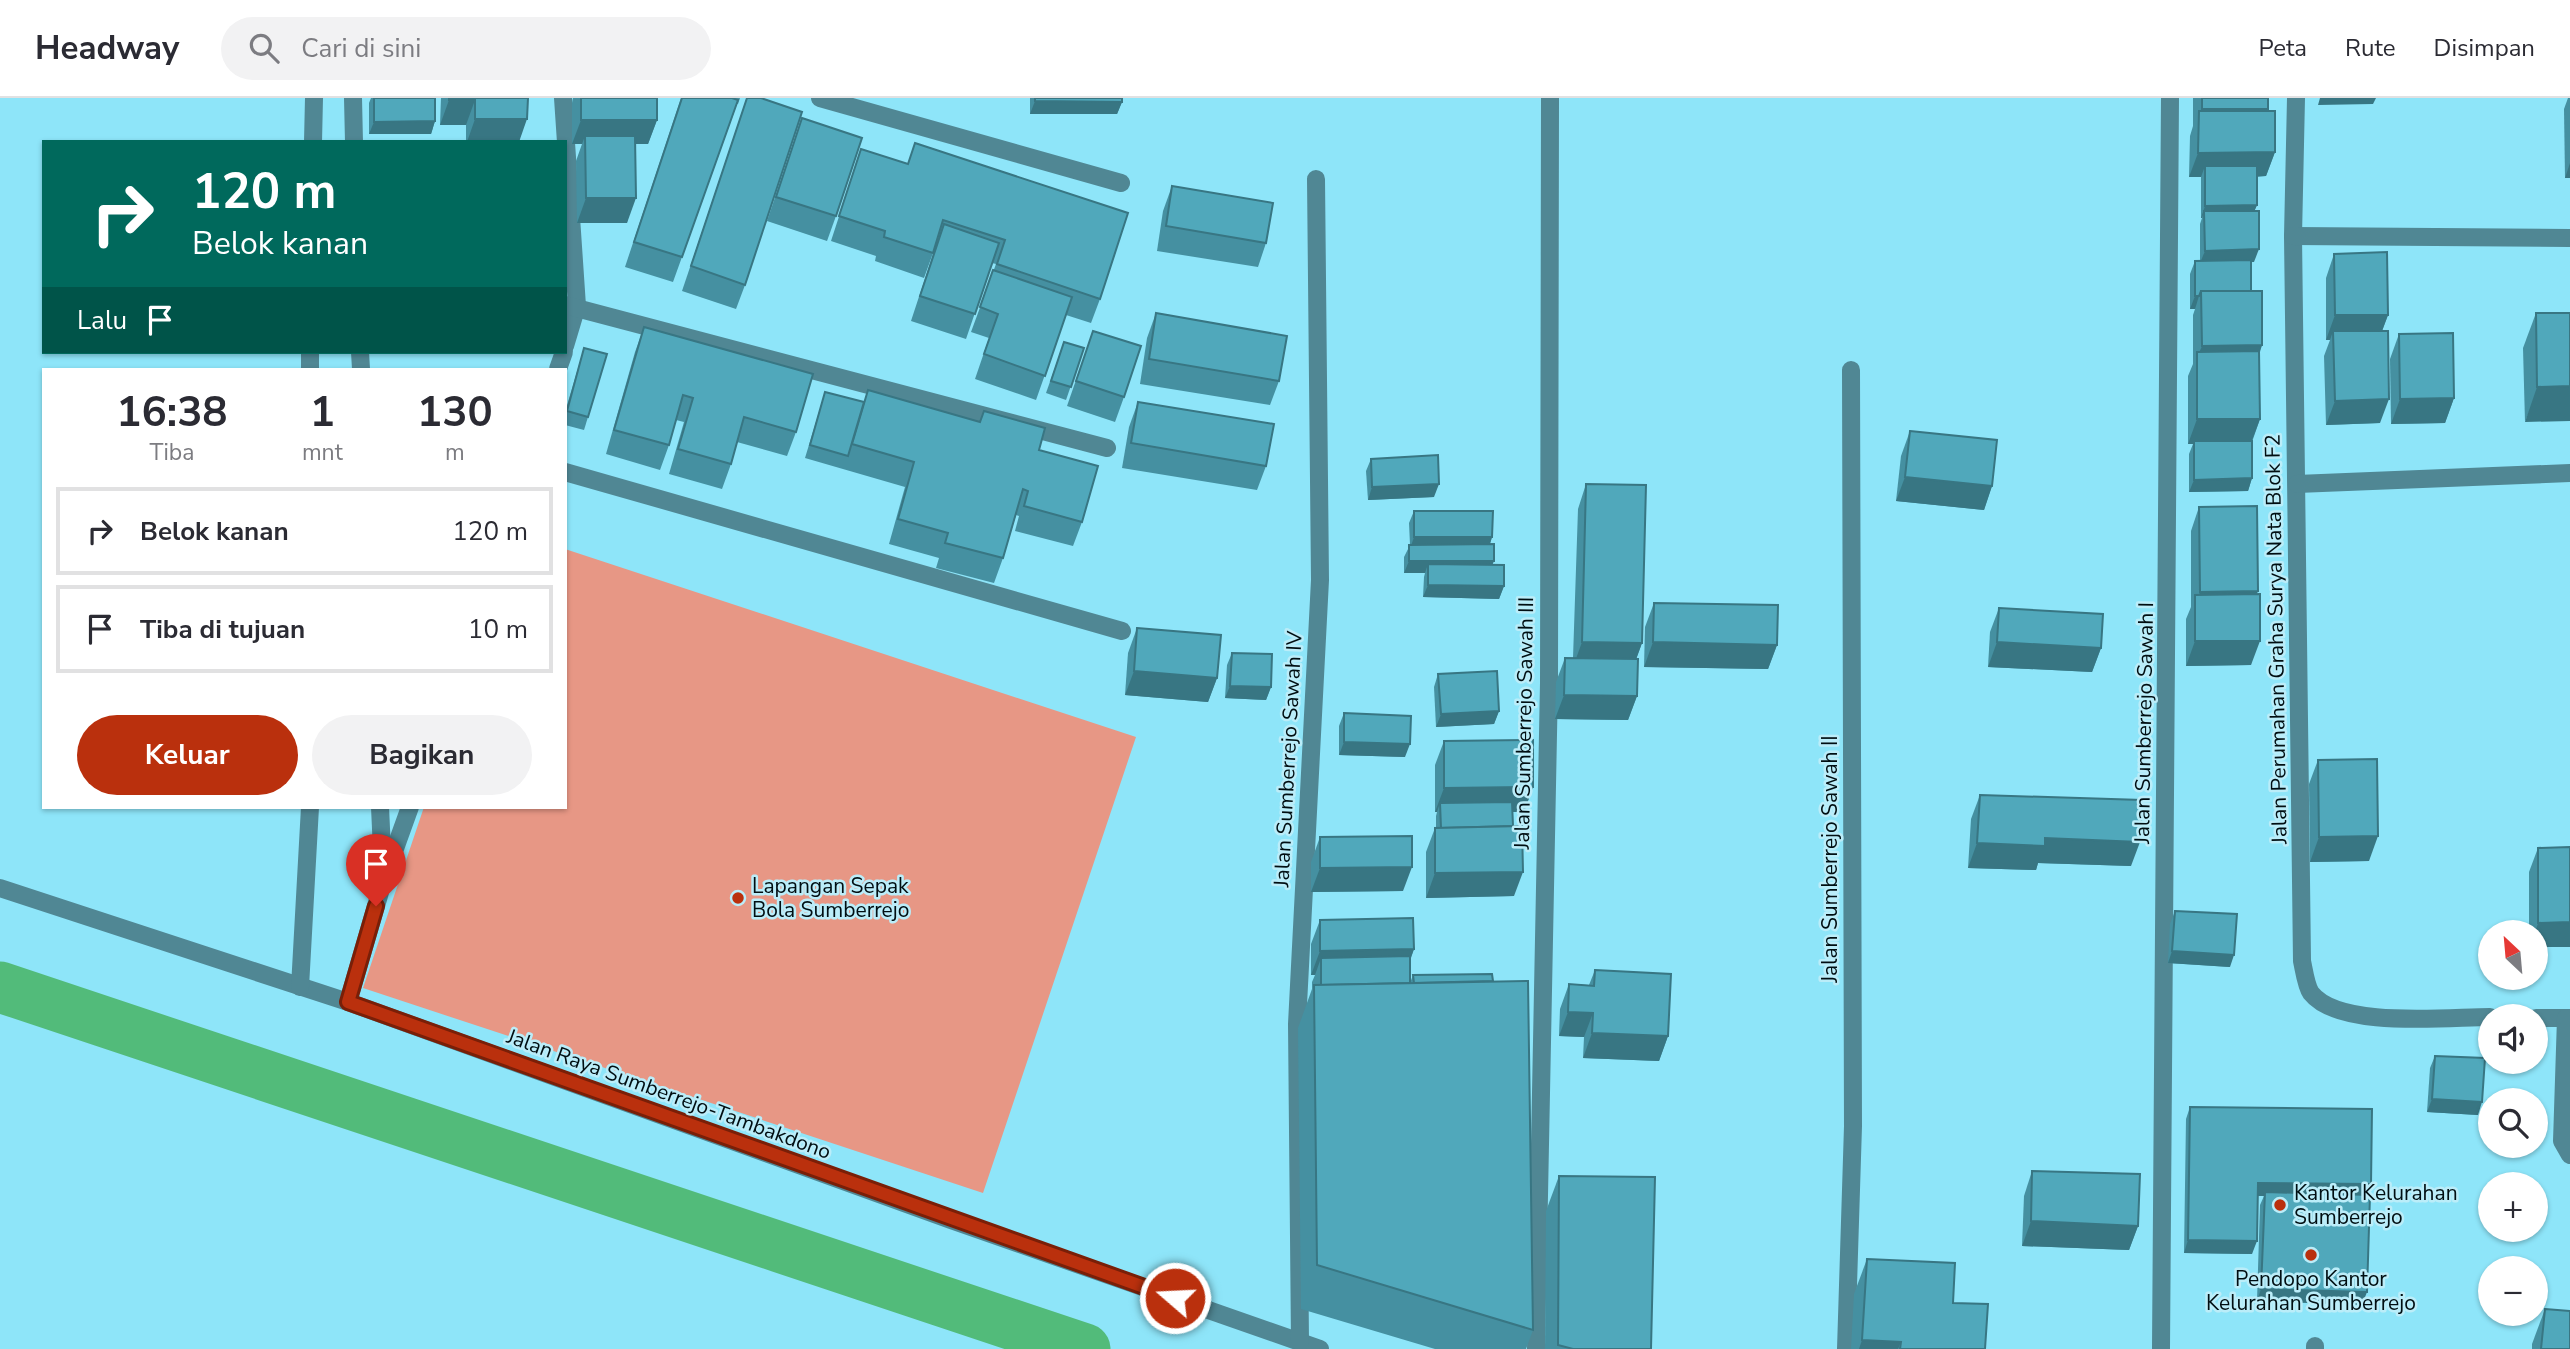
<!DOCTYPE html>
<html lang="id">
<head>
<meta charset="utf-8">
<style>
  :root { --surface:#fff; --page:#f2f2f3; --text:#2b2b33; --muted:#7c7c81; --line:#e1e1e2; --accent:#ba300d }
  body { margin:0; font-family:"Nunito Sans",sans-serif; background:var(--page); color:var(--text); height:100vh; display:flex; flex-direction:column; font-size:26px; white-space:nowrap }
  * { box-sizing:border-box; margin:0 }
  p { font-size:23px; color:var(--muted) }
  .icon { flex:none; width:38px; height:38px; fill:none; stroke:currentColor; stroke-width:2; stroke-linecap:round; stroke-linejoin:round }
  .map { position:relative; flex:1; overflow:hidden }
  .details { position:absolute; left:42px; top:270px; width:525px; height:441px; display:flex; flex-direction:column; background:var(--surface); border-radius:0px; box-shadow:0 2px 5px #0004 }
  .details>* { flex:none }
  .banner { position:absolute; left:42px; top:42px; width:525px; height:214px; border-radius:0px; box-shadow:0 2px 5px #0004; background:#00695c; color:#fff; overflow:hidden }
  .needle { width:46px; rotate:334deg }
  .buttons { position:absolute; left:2478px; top:822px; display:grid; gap:14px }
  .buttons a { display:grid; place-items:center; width:70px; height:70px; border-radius:50%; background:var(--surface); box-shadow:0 2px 5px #0004; font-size:35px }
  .pin { position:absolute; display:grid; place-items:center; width:60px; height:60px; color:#fff; margin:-72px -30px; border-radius:50% 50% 50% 0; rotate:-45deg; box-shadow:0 0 7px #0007 }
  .pin .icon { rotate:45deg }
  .me { position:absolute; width:77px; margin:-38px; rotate:289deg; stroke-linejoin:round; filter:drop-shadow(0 0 5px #0008) }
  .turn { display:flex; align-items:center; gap:24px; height:147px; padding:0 35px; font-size:32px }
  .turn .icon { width:91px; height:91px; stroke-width:2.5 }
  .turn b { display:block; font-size:49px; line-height:60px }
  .then { display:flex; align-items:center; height:66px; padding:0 35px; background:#0003; gap:14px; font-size:26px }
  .eta { display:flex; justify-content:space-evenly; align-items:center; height:119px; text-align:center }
  .eta b { font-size:42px; font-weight:700; line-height:49px }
  .cta { display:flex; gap:14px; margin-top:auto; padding:14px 35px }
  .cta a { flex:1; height:80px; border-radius:42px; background:var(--accent); color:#fff; font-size:28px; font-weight:700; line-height:80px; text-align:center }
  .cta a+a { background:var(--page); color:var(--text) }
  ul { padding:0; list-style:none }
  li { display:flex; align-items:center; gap:21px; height:88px; margin:0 14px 10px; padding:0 21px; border:4px solid var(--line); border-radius:0px }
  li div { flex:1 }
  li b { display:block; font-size:26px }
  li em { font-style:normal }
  header { display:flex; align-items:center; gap:42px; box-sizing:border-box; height:98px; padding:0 35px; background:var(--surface); border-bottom:2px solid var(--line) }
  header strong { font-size:33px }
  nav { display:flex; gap:38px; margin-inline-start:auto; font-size:24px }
  .search { width:490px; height:63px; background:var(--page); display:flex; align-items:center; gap:18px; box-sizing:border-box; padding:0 24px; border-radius:38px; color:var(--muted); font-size:26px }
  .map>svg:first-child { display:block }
  .green { fill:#e79785 }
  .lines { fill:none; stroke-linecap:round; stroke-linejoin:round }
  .canal { stroke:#52bb7a; stroke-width:51 }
  .service { stroke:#508794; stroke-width:18 }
  .minor { stroke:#508794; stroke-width:18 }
  .wall { fill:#4590a1 }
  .shaded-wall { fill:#387683 }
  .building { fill:#50a8bb; stroke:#387683; stroke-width:2 }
  .route-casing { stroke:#791f08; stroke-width:18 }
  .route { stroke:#ba300d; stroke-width:12 }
  .poi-dot { fill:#ba300d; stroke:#bbedf9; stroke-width:2.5 }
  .labels { text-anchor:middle; stroke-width:5; stroke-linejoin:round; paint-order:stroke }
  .street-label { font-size:21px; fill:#000e12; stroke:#bbedf9 }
  .poi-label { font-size:21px; fill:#000e12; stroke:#bbedf9; text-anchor:start }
</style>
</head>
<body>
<header>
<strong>Headway</strong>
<div class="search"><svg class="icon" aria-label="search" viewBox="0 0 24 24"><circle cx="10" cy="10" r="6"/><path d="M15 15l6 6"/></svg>Cari di sini</div>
<nav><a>Peta</a><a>Rute</a><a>Disimpan</a></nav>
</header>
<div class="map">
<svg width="2570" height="1251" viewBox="0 0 2570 1251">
  <rect width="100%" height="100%" fill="#8ee5f9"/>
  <polygon class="green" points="565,451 1136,639 983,1095 363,890 424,709 565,709"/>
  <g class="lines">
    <polyline class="canal" points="0,889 1085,1251"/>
    <polyline class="service" points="2315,1251 2315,1248"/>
    <g class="minor">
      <polyline points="353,0 354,44"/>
      <polyline points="563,0 577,208 565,248"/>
      <polyline points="820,0 1121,85"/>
      <path d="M 2296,0 L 2293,138 L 2302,863 C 2304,872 2306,888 2311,895 C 2339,931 2447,919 2490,919"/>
      <polyline points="313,44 314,0"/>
      <polyline points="2293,138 2570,140"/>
      <polyline points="565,207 1107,350"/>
      <polyline points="360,254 361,271"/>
      <polyline points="310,271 310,254"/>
      <polyline points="558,271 564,254"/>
      <polyline points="565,374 1122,533"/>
      <polyline points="2297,386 2570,375"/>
      <polyline points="380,709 383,774"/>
      <polyline points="0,790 348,904 951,1122 1320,1251"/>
      <polyline points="300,889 310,709"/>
      <polyline points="348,904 383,784 410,709"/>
      <polyline points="2536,920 2570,920"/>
      <polyline points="2566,920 2562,1043 2570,1057"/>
      <polyline points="1300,1244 1297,926 1320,482 1316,81"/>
      <polyline points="1536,1251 1549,585 1550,0"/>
      <polyline points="1846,1251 1853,1028 1851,272"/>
      <polyline points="2161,1251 2170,0"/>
    </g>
  </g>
  <g class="wall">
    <polygon points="371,0 435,0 435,23 431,36 369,36 369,5"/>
    <polygon points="441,0 528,0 519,44 466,44 466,27 440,27"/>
    <polygon points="573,0 657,0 657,22 648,46 635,46 627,125 577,125 576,63 582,46 572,46 572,5"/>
    <polygon points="681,0 740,0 738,6 737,6 673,184 625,169"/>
    <polygon points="747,0 745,187 736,211 682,193"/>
    <polygon points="1030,0 1122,0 1122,4 1117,16 1030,16"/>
    <polygon points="2193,0 2268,0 2267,13 2275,54 2266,78 2257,79 2257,107 2254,113 2254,164 2251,164 2251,193 2262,247 2260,254 2260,321 2252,344 2252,380 2248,393 2189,394 2189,356 2193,346 2188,346 2188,278 2193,266 2193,217 2195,211 2190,211 2190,176 2195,163 2200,163 2200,126 2202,120 2201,120 2201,79 2189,79 2190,38 2193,28"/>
    <polygon points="2568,0 2570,0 2570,80 2565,80 2564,11"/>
    <polygon points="802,20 836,118 827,143 767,123"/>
    <polygon points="861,51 1100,201 1091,225 1066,217 1036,302 975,281 989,240 971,234 996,166 992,165 966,241 911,223 936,147 924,180 875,163 876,158 831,143"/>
    <polygon points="1172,88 1266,145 1258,169 1157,153 1163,113"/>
    <polygon points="2334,156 2388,217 2382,233 2380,325 2326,327 2324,258 2330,242 2326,242 2326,180"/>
    <polygon points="1156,215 1279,283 1270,307 1140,286 1147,240"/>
    <polygon points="2536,215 2570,215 2525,324 2523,250"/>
    <polygon points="644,229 796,334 787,358 737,344 731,366 722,391 669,376 684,324 676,322 669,347 660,372 606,356 635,254"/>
    <polygon points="1093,233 1124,299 1115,324 1067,308"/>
    <polygon points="2399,236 2454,300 2445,325 2391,326 2390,261"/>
    <polygon points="1064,244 1084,250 1066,302 1046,295"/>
    <polygon points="584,250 588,319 584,332 565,327 565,314"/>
    <polygon points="868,292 1039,352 1082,424 1073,448 1015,433 1019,418 1016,417 1003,460 994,485 936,470 939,460 889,446 905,389 805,360 825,294 864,304"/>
    <polygon points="1138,304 1266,368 1257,392 1122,370 1129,329"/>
    <polygon points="1910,333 1992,388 1984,412 1896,403 1901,358"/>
    <polygon points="1371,361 1434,399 1368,402 1366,373"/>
    <polygon points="1586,386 1642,545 1636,561 1637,598 1628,622 1555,621 1556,584 1565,560 1573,560 1578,411"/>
    <polygon points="2199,409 2258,493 2256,496 2251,567 2186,568 2186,521 2191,509 2191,433"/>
    <polygon points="1414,413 1492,439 1490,446 1492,467 1504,488 1499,501 1423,499 1424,479 1425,475 1404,475 1404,459 1410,447 1409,425"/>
    <polygon points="1654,505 1777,547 1768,571 1644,569 1645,529"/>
    <polygon points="1999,510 2101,550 2092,574 1988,569 1990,534"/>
    <polygon points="1137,530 1217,580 1208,604 1125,597 1128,555"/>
    <polygon points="1232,555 1271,589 1266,602 1225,600 1227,567"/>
    <polygon points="1438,576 1499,613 1494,626 1436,629 1434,589"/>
    <polygon points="1344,615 1405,659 1339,657 1339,628"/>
    <polygon points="1444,643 1533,689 1524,714 1513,714 1514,798 1426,800 1426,754 1435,730 1436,730 1436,718 1437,714 1435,714 1435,667"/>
    <polygon points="2318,662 2369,763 2310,764 2309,686"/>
    <polygon points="1980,697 2131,768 2038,765 2036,772 1968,770 1971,721"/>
    <polygon points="1320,739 1403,793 1311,794 1311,764"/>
    <polygon points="2570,749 2570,849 2536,849 2536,835 2529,835 2529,774 2538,750"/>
    <polygon points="2175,813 2230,869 2168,865 2170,826"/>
    <polygon points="1320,822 1414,851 1410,863 1410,885 1413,877 1493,883 1533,1232 1526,1251 1435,1251 1301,1211 1298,930 1312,891 1312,884 1315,877 1311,877 1311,846"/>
    <polygon points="1595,872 1668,938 1659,963 1583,960 1584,939 1559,938 1560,911 1569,886 1589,887"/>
    <polygon points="2435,958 2478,1017 2427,1014 2430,970"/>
    <polygon points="2190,1009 2367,1097 2362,1207 2257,1203 2260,1107 2264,1098 2258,1098 2252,1156 2184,1155 2186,1021"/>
    <polygon points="2032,1073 2138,1128 2129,1152 2022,1148 2024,1098"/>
    <polygon points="1559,1078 1651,1251 1545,1251 1546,1113"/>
    <polygon points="1867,1161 1985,1251 1851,1251 1854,1196"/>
    <polygon points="2545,1211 2570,1251 2532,1251 2532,1246"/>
  </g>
  <g class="shaded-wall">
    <polygon points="2320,0 2376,0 2373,6 2318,7"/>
    <polygon points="449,2 475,2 466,27 440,27"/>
    <polygon points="1035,3 1122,4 1117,16 1030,16"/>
    <polygon points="2202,11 2268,11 2259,36 2199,21"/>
    <polygon points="475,21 527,21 519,44 467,44"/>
    <polygon points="581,22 657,22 648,46 585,46 585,38 582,46 572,46"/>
    <polygon points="435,23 431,36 369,36 374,24"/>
    <polygon points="2275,54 2266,78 2205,79 2205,68 2201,79 2189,79 2198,55"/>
    <polygon points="2570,65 2570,80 2565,80"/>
    <polygon points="586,100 636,100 627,125 577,125"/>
    <polygon points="2257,107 2252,119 2204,113 2202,120 2201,120 2205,108"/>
    <polygon points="2259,151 2254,164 2200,165 2205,153"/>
    <polygon points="2195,198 2199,198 2195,211 2190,211"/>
    <polygon points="2335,217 2388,217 2379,241 2333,233 2330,242 2326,242"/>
    <polygon points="2262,247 2253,272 2197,260 2202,248"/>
    <polygon points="2570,288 2570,323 2525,324 2537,289"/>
    <polygon points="2454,300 2445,325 2391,326 2400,301"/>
    <polygon points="2389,301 2380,325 2326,327 2335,303"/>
    <polygon points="2197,321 2260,321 2251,345 2194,343 2193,346 2188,346"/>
    <polygon points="1905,379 1992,388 1984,412 1896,403"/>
    <polygon points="2252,380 2248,393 2189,394 2194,382"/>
    <polygon points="1439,386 1434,399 1368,402 1372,389"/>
    <polygon points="1414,439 1492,439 1488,452 1410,451"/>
    <polygon points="1409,463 1494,463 1489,475 1428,466 1425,475 1404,475"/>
    <polygon points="1428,487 1504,488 1499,501 1423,499"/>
    <polygon points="2258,493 2249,518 2195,506 2200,494"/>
    <polygon points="2195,543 2260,543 2251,567 2186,568"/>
    <polygon points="1582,544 1642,545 1633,570 1573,569"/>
    <polygon points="1653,544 1777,547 1768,571 1644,569"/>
    <polygon points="1997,544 2101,550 2092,574 1988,569"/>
    <polygon points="1134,573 1217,580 1208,604 1125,597"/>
    <polygon points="1230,588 1271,589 1266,602 1225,600"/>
    <polygon points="1564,597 1637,598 1628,622 1555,621"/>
    <polygon points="1499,613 1494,626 1436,629 1441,616"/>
    <polygon points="1344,644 1410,646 1405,659 1339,657"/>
    <polygon points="1533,689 1524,714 1441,714 1440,705 1437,714 1435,714 1444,690"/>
    <polygon points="2378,738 2369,763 2310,764 2319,739"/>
    <polygon points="2045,740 2140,744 2131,768 2038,765 2036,772 1968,770 1977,745"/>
    <polygon points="1412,769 1403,793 1311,794 1320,770"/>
    <polygon points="1523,774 1514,798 1426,800 1435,775"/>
    <polygon points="2570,824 2570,849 2536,849 2536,835 2535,835 2538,825"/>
    <polygon points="1414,851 1405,875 1321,860 1315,877 1311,877 1320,853"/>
    <polygon points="2172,853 2234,857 2230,869 2168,865"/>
    <polygon points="1568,914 1593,915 1584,939 1559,938"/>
    <polygon points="1592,935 1668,938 1659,963 1583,960"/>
    <polygon points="2432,1001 2482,1004 2478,1017 2427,1014"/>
    <polygon points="2258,1085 2371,1086 2367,1099 2265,1094 2264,1098 2253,1098"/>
    <polygon points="2031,1123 2138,1128 2129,1152 2022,1148"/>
    <polygon points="2188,1142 2257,1143 2252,1156 2184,1155"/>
    <polygon points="2261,1191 2367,1194 2362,1207 2257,1203"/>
    <polygon points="1862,1242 1901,1244 1898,1251 1859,1251"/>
  </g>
  <g class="building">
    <polygon points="374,0 435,0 435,23 374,24"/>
    <polygon points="449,0 528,0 527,21 475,21 475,2 449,2"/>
    <rect x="581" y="0" width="76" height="22"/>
    <polygon points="682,0 732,0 738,2 682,159 634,144"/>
    <polygon points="747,0 761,0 802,14 745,187 691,168"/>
    <polygon points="1035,0 1122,0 1122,4 1035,3"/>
    <rect x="2202" y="0" width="66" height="11"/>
    <polygon points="2199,13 2275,13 2275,54 2198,55"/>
    <polygon points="802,20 862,40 836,118 776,99"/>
    <polygon points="585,38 635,38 636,100 586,100"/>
    <polygon points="915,45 1128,115 1100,201 997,166 1005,142 943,122 933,155 884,139 885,133 839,118 861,51 908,66"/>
    <polygon points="2205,68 2257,68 2257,107 2205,108"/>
    <polygon points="1172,88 1273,105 1266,145 1166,128"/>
    <polygon points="2204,113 2259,113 2259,151 2205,153"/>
    <polygon points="944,126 999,145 975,216 920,198"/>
    <polygon points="2387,154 2388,217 2335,217 2334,156"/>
    <polygon points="2251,162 2251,193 2201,193 2199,198 2195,198 2195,163"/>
    <polygon points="993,172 1072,199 1045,278 984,256 998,216 980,209"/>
    <polygon points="2201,193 2262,193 2262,247 2202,248"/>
    <polygon points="1156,215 1287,238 1279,283 1149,261"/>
    <polygon points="2536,215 2570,215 2570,288 2537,289"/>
    <polygon points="644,229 813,276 796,334 744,319 731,366 678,351 693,300 683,297 669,347 614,332"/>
    <polygon points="1093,233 1141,248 1124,299 1076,283"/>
    <polygon points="2333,233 2388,233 2389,301 2335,303"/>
    <polygon points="2453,235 2454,300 2400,301 2399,236"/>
    <polygon points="1064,244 1084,250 1071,289 1051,283"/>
    <polygon points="584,250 607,256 588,319 567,313"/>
    <polygon points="2259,253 2260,321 2197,321 2197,254"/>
    <polygon points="868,292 980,324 984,313 1045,330 1039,352 1098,368 1082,424 1024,408 1028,393 1023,391 1003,460 945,445 948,435 898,421 914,364 852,346"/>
    <polygon points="825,294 864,304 848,358 810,347"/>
    <polygon points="1138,304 1274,326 1266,368 1131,345"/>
    <polygon points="1910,333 1997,342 1992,388 1905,379"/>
    <polygon points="2194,343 2252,343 2252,380 2194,382"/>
    <polygon points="1438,357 1439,386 1372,389 1371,361"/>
    <polygon points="1586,386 1646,387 1642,545 1582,544"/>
    <polygon points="2257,408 2258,493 2200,494 2199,409"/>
    <polygon points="1414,413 1493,413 1492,439 1414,439"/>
    <polygon points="1494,446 1494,463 1409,463 1409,447"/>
    <polygon points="1428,466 1504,467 1504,488 1428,487"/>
    <polygon points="2260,496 2260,543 2195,543 2195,497"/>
    <polygon points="1654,505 1778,507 1777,547 1653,544"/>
    <polygon points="1999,510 2103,516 2101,550 1997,544"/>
    <polygon points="1137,530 1221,537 1217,580 1134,573"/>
    <polygon points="1232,555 1272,556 1271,589 1230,588"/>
    <polygon points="1565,560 1638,561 1637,598 1564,597"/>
    <polygon points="1497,573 1499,613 1441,616 1438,576"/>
    <polygon points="1344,615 1411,618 1410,646 1344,644"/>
    <polygon points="1533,642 1533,689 1444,690 1444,643"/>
    <polygon points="2377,661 2378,738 2319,739 2318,662"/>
    <polygon points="1980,697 2142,702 2140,744 2045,740 2045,748 1977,745"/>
    <polygon points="1512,704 1513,728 1441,730 1440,705"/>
    <polygon points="1522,728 1523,774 1435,775 1435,730"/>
    <polygon points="1412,738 1412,769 1320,770 1320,739"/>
    <polygon points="2570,749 2570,824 2538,825 2538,750"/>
    <polygon points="2175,813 2237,816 2234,857 2172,853"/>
    <polygon points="1413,820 1414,851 1320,853 1320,822"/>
    <polygon points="1410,858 1410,885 1321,887 1321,860"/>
    <polygon points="1595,872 1671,876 1668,938 1592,935 1593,915 1568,914 1569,886 1594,888"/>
    <polygon points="1492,876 1493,883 1414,885 1413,877"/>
    <polygon points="1528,883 1533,1232 1317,1167 1314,887"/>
    <polygon points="2435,958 2485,960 2482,1004 2432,1001"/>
    <polygon points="2190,1009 2372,1011 2371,1086 2258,1085 2257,1143 2188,1142"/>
    <polygon points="2032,1073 2140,1076 2138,1128 2031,1123"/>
    <polygon points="1559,1078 1655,1079 1651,1251 1573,1251 1558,1247"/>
    <polygon points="2265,1094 2370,1097 2367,1194 2261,1191"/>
    <polygon points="1867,1161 1955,1165 1953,1205 1988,1206 1985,1251 1900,1251 1901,1244 1862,1242"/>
    <polygon points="2545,1211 2570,1213 2570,1251 2541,1251"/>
  </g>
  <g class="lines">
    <defs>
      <polyline id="route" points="376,808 348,904 1175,1200"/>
    </defs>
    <use href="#route" class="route-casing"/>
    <use href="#route" class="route"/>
  </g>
  <g class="poi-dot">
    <circle cx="738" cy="800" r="7"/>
    <circle cx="2280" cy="1107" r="7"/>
    <circle cx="2311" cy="1157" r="7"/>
  </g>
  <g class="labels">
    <g class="street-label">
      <text transform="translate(2276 541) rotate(-91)" y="7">Jalan Perumahan Graha Surya Nata Blok F2</text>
      <text transform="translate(1524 625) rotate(-89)" y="7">Jalan Sumberrejo Sawah III</text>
      <text transform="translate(2144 625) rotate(-89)" y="7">Jalan Sumberrejo Sawah I</text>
      <text transform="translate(1288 661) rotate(-87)" y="7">Jalan Sumberrejo Sawah IV</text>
      <text transform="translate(1830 761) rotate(-90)" y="7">Jalan Sumberrejo Sawah II</text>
      <text transform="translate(669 996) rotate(20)" y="7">Jalan Raya Sumberrejo-Tambakdono</text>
    </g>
    <g class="poi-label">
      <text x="752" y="795">Lapangan Sepak<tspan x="752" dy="24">Bola Sumberrejo</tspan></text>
      <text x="2294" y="1102">Kantor Kelurahan<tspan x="2294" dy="24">Sumberrejo</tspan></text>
      <text x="2311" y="1188" text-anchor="middle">Pendopo Kantor<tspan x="2311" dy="24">Kelurahan Sumberrejo</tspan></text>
    </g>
  </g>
</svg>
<div class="buttons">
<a><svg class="needle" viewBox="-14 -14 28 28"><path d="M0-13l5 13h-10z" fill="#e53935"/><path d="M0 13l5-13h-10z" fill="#7c7c81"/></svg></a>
<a><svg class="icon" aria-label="sound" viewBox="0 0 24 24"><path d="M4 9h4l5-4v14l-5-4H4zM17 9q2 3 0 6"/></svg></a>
<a><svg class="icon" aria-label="search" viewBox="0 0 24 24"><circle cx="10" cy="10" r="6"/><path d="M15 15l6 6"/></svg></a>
<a>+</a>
<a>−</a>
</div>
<div class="pin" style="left:376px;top:808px;background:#d93025"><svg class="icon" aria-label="arrive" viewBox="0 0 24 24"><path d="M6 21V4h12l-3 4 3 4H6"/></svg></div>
<svg class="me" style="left:1175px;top:1200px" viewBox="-20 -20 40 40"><circle r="17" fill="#ba300d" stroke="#fff" stroke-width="3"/><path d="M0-11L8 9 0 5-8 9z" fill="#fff"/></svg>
<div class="banner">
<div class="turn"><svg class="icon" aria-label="right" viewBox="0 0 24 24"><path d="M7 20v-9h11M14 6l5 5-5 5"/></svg><div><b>120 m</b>Belok kanan</div></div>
<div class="then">Lalu<svg class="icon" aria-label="arrive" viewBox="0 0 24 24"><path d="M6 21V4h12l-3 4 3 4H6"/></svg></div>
</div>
<section class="details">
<div class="eta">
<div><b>16:38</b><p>Tiba</p></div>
<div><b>1</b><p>mnt</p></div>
<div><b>130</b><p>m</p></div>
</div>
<ul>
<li><svg class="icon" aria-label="right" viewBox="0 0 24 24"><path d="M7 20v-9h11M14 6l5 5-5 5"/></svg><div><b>Belok kanan</b></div><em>120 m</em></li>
<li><svg class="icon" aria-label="arrive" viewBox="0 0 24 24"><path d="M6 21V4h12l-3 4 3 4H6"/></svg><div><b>Tiba di tujuan</b></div><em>10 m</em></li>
</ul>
<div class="cta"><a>Keluar</a><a>Bagikan</a></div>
</section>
</div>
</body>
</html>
